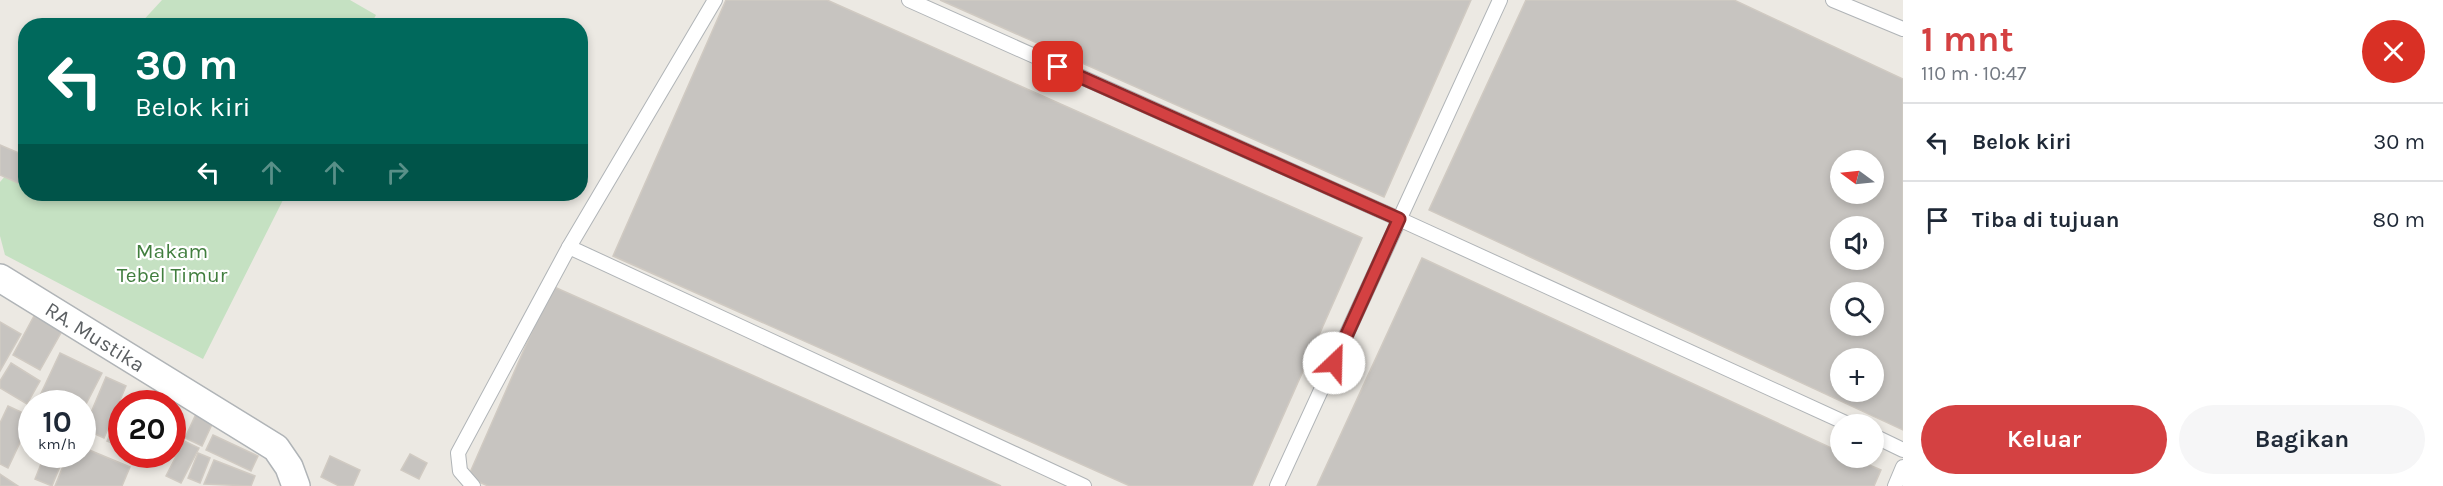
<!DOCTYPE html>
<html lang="id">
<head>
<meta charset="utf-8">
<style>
  :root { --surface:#fff; --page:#f6f6f7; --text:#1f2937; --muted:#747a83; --line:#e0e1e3; --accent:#d44142 }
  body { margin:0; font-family:Karla,sans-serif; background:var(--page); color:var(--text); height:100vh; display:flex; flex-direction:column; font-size:22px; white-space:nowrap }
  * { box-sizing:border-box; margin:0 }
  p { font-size:20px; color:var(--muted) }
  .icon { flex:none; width:33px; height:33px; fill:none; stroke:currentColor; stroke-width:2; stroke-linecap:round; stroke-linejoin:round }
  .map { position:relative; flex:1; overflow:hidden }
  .details { display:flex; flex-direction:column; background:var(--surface); width:540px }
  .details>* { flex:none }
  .top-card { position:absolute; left:18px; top:18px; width:570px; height:183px; border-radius:24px; box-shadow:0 3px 9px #0003; background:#00695c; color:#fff; overflow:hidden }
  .needle { width:39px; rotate:285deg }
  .fabs { position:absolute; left:1830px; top:150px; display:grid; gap:12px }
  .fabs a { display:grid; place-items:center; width:54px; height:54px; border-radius:50%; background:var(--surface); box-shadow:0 3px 9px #0003; font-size:30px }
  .speed { position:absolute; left:18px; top:390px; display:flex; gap:12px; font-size:30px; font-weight:700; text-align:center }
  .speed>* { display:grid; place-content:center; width:78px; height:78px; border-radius:50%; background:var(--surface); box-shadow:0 3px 9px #0003; line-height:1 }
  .speed small { font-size:15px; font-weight:400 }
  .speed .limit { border:9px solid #d22; background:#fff; color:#111 }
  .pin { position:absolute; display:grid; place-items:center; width:51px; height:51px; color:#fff; margin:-26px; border-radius:12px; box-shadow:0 3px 9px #0006 }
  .me { position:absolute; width:66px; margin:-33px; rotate:24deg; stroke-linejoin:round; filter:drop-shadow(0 0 4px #0008) }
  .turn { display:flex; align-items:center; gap:21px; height:126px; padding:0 18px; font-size:27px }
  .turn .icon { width:78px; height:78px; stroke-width:2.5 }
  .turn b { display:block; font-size:42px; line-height:51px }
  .lanes { display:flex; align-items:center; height:57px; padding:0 18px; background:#0003; justify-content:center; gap:30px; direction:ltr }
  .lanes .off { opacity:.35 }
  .round { display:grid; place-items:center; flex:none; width:63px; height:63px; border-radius:32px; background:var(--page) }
  .overview { display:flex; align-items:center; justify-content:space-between; height:102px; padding:0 18px }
  h1 { font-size:36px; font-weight:700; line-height:45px; color:var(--accent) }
  .button { display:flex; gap:12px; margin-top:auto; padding:12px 18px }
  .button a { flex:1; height:69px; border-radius:36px; background:var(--accent); color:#fff; font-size:24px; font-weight:700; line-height:69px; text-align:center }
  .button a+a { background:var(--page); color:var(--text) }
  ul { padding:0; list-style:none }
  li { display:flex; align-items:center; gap:18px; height:78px; padding:0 18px; border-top:2px solid var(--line) }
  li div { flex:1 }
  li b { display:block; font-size:22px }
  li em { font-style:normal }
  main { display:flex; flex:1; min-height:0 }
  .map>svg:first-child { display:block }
  .green { fill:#c5e1c2 }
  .building { fill:#c7c4c0; stroke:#d0cac2; stroke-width:1.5; fill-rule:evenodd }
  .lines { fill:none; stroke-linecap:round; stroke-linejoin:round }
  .service-casing { stroke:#b0b4b7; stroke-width:16 }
  .minor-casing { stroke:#b0b4b7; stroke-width:30 }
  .service { stroke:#fff; stroke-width:14 }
  .minor { stroke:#fff; stroke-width:27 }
  .route-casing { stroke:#8a2a2b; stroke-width:15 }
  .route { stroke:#d44142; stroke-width:10 }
  .labels { text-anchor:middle; stroke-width:4.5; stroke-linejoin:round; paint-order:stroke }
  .park-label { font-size:21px; fill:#417e3e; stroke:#fff }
  .street-label { font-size:21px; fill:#5b5f62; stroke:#fff }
</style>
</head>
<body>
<main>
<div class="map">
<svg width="1903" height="486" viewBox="0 0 1903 486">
  <rect width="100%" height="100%" fill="#ece9e3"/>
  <g class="green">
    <polygon points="162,0 350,0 376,15 370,26 139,25"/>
    <polygon points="25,153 26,194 286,194 203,359 5,255 0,236 0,182"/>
  </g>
  <g class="building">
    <polygon points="726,0 827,0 1362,238 1252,486 1130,486 613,256"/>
    <polygon points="940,0 1471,0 1384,197"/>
    <path d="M 1526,0 L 1734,0 L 1903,79 L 1903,430 L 1429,210 ZM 1840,160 L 1874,160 L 1874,194 L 1840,194 ZM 1840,226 L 1874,226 L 1874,260 L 1840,260 ZM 1840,292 L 1874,292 L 1874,326 L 1840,326 ZM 1840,358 L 1874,358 L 1874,392 L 1840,392 Z"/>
    <polygon points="0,145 26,156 26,166 18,183 0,175"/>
    <polygon points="1422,258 1840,452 1840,458 1853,458 1881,470 1874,486 1317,486"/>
    <polygon points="552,286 1001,486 488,486 468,477"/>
    <polygon points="34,316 62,331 40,370 13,355"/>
    <polygon points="0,322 21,334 0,371"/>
    <polygon points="60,353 102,373 82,412 82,404 36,404"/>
    <polygon points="11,363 40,381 27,404 0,388 0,381"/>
    <polygon points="106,377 126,386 104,438 84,429"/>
    <polygon points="8,406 32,417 8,468 0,464 0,423"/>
    <polygon points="122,407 122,447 107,441"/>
    <polygon points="172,408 181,411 172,433"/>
    <polygon points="196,414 213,422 202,446 185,438"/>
    <polygon points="213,435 258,456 251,471 206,450"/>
    <polygon points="184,441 199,448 181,483 166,476"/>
    <polygon points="82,447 130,467 122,486 55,486 68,454 82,454"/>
    <polygon points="198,453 210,458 200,483 188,478"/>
    <polygon points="45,454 65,454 52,486 35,479"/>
    <polygon points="136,454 164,454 161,464"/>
    <polygon points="410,454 427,463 419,479 401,470"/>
    <polygon points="330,456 360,470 353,486 339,486 321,477"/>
    <polygon points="214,460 255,476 251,486 204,484"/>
    <polygon points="0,474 18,486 0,486"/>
  </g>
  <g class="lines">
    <defs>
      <g id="service">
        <polyline points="909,0 1399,219 1848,424"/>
        <polyline points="1833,0 1903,29"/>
        <polyline points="569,247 1084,486"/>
        <polyline points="1874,436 1903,450"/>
        <polyline points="473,486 460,471 458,453 569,247 715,0"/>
        <polyline points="1277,486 1500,0"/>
        <polyline points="1895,486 1903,467"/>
      </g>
      <polyline id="minor" points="0,278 276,448 289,467 296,486"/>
    </defs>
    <use href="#service" class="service-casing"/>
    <use href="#minor" class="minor-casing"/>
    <use href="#service" class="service"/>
    <use href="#minor" class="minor"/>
  </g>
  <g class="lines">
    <defs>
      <polyline id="route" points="1058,67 1399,219 1334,363"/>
    </defs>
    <use href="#route" class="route-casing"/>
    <use href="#route" class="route"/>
  </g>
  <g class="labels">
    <g class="park-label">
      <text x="172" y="258">Makam<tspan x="172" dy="24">Tebel Timur</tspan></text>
    </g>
    <g class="street-label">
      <text transform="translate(95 337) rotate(32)" y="7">RA. Mustika</text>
    </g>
  </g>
</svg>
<div class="fabs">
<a><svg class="needle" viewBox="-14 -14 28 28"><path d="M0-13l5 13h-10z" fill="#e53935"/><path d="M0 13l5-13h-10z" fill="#747a83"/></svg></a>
<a><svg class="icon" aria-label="sound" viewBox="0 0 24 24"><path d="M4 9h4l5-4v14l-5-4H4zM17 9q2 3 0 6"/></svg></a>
<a><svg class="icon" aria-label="search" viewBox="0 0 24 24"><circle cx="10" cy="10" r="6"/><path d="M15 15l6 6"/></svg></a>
<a>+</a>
<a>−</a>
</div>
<div class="speed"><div>10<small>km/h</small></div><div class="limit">20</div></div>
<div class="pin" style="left:1058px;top:67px;background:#d93025"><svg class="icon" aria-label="arrive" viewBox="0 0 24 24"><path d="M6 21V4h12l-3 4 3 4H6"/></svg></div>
<svg class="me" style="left:1334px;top:363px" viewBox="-20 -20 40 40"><circle r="19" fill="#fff"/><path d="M0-13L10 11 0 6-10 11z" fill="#d44142"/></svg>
<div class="top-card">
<div class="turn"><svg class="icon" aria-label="left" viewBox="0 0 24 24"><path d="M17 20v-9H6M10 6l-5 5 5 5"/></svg><div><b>30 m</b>Belok kiri</div></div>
<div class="lanes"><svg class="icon" aria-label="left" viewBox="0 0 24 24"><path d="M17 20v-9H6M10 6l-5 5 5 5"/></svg><svg class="icon off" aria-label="ahead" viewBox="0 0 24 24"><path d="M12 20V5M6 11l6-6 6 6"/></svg><svg class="icon off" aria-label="ahead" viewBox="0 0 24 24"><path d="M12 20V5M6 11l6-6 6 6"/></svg><svg class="icon off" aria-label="right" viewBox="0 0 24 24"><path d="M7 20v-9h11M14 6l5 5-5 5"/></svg></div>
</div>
</div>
<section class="details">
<div class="overview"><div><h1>1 mnt</h1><p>110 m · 10:47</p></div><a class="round" style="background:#d93025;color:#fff"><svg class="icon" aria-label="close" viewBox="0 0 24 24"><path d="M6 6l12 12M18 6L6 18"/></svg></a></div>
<ul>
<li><svg class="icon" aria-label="left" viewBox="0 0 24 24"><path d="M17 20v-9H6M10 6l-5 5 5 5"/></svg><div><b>Belok kiri</b></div><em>30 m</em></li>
<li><svg class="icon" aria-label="arrive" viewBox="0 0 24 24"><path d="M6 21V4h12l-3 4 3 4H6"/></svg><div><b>Tiba di tujuan</b></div><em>80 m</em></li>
</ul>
<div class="button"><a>Keluar</a><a>Bagikan</a></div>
</section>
</main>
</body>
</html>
